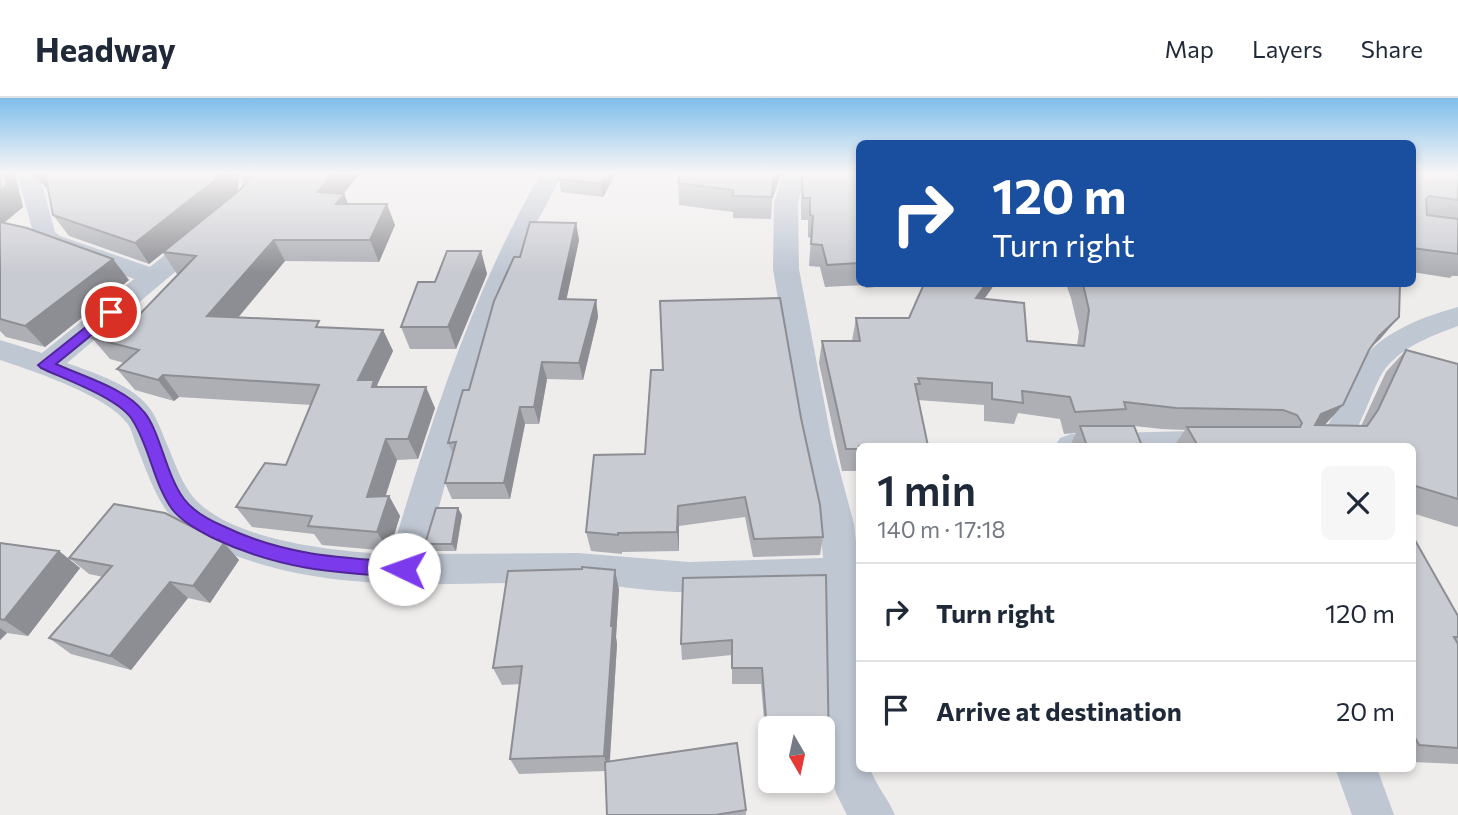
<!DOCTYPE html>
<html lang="en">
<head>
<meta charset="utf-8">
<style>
  :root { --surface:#fff; --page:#f6f6f7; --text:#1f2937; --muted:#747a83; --line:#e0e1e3 }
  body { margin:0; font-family:Commissioner,sans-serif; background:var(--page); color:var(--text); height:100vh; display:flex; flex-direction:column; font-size:26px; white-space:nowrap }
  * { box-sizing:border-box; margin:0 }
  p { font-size:23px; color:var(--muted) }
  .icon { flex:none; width:38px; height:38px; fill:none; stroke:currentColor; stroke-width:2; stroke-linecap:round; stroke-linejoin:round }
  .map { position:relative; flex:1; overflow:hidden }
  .side { position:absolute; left:856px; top:345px; width:560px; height:329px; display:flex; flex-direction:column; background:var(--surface); border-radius:10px; box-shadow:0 4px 10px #0003 }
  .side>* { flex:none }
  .hud { position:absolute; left:856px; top:42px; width:560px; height:147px; border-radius:10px; box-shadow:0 4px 10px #0003; background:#1a4fa0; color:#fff; overflow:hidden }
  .needle { width:46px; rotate:171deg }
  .buttons { position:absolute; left:758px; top:618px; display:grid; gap:14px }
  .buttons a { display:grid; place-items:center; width:77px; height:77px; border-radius:10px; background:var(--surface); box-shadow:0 4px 10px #0003; font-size:35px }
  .pin { position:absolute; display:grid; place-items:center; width:60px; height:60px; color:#fff; margin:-30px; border:4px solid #fff; border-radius:50%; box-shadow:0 2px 7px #0007 }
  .me { position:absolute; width:77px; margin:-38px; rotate:273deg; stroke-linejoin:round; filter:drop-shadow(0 0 5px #0008) }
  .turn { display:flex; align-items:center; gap:24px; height:147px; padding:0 21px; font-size:32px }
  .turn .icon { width:91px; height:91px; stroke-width:2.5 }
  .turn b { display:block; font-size:49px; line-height:60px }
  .round { display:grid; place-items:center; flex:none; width:74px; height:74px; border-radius:10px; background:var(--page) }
  .headline { display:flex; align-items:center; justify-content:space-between; height:119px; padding:0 21px }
  h1 { font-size:42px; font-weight:600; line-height:52px }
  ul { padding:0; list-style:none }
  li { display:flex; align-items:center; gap:21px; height:98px; padding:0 21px; border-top:2px solid var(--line) }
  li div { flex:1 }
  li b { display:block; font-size:26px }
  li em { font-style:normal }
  header { display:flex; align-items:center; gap:42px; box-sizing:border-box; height:98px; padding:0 35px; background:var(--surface); border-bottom:2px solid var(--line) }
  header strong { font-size:33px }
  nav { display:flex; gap:38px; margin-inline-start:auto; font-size:24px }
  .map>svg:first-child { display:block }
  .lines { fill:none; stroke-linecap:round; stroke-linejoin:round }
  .minor { fill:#bfc7d3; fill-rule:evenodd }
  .wall { fill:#adafb5 }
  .shaded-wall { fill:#8d8e93 }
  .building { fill:#c9cbd2; stroke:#8d8e93; stroke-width:2 }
  .route { fill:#7c3aed; stroke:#51269a; stroke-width:2 }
</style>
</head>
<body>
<header>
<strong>Headway</strong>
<nav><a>Map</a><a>Layers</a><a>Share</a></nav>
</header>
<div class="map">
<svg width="1458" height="717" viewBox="0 0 1458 717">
  <rect width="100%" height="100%" fill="#efecec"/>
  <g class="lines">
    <g class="minor">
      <path d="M 17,75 L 39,75 L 55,134 L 60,138 L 150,169 L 235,100 L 241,93 L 241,75 L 263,75 L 263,93 L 251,110 L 67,265 C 94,275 134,287 151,312 C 159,324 163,338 169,351 C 176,368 182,385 193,399 C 231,443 336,454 391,456 C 431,324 472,195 541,75 L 563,75 L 538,122 L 497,219 L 464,318 L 426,456 L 578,455 L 689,464 L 823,460 L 820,426 L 801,340 L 773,171 L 774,104 L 784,75 L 806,75 L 798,104 L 799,171 L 831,340 L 854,426 L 859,472 L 859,670 L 870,670 C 876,688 888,700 895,717 L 847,717 L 836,695 L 827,666 L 825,491 C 775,492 726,496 676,494 C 643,493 610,486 576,485 C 448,482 310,504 192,437 C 161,419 150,381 137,349 C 134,342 132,331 127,325 C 106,297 33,273 0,262 L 0,242 L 42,255 L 134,181 L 42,148 L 35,142 Z"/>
      <path d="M 1458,209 L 1458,228 C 1431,238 1395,251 1380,279 C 1368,302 1362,328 1345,348 L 1299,348 L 1303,340 L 1320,335 L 1326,330 C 1337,313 1343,293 1353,275 C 1374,237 1418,220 1458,209 Z"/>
      <polygon points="1194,333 1266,336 1277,340 1282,348 1055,348 1060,340 1071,336"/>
      <polygon points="1335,670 1377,670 1394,717 1352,717"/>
    </g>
  </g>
  <g class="wall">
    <polygon points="0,75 23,109 4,125 129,182 45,249 6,239 0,233"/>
    <polygon points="34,75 239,75 238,92 235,96 360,75 343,96 344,96 348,106 395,127 379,164 285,163 238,219 322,229 383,232 393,253 377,287 378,289 435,310 418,361 397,362 385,398 389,398 400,418 389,453 322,447 314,436 252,429 236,409 286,367 311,307 179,299 174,303 135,292 117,271 124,265 110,261 92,240 140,216 179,176 177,176 163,155 149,166 69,138 53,117 48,89 46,90"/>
    <polygon points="616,75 603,99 561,94 559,81"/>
    <polygon points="680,75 782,75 772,102 771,121 733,120 733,114 679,107 678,85"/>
    <polygon points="859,75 859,186 905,186 866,190 864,187 825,189 820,169 809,168 811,140 808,139 808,122 801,122 801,104 802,82"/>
    <polygon points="1412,75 1458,75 1458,178 1452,178 1450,180 1412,174"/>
    <polygon points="576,125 579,142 566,201 596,202 598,219 583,282 547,281 539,326 525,326 510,401 452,401 445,385 453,356 448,345 520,159"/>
    <polygon points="481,153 487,176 456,251 410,251 401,229 435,184"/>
    <polygon points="1066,186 1400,186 1399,219 1380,241 1371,249 1325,327 1361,328 1386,274 1406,252 1458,266 1458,428 1457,429 1412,415 1412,348 1174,348 1185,332 1162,331 1134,328 1142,348 1070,348 1076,335 1064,336 1060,321 1018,315 1014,326 984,323 984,307 918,302 859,348 859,373 842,373 819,265 822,243 852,243 856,220 909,220 992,190 984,201 1027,243 1077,247 1079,234 1071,200"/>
    <polygon points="801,320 823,439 820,457 753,459 745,419 679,428 679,453 622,454 622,456 591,453 586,434 645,356"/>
    <polygon points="462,417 456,453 429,453 425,446"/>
    <polygon points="859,425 859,450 857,433"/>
    <polygon points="1412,437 1458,518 1458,666 1412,664"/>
    <polygon points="0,445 59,453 80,470 28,538 7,535 0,542"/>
    <polygon points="224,445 239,462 210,505 188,500 131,572 71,556 49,540 103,479 89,476 69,460"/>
    <polygon points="826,477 829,655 825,668 822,669 822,630 770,630 770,671 768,671 761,586 732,586 732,557 682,562 681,546"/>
    <polygon points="619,491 616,539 617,546 610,663 746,712 746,717 607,717 605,673 519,676 510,661 520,586 502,587 493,570"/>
  </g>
  <g class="shaded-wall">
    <polygon points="4,75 15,75 23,109 0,128 0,93"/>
    <polygon points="34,75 52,75 57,81 46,90"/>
    <polygon points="224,75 239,75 238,92 233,98 149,166 135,145"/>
    <polygon points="334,75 360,75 328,115 318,94"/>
    <polygon points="607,75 616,75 603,99 601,86"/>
    <polygon points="775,75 782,75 772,102 773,81"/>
    <polygon points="344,96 353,117 336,106"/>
    <polygon points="387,106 395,127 379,164 370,142"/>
    <polygon points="576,125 579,142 563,218 559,201"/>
    <polygon points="274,142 285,163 222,239 207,218"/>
    <polygon points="481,153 487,176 456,251 448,229"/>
    <polygon points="113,161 129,182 45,249 25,228"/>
    <polygon points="986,186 994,186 992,190 969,222 976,200"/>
    <polygon points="596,202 598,219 583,282 579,265"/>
    <polygon points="1399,219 1380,241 1360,260 1379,238"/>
    <polygon points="383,232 393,253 377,287 385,303 358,282"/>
    <polygon points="542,264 547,281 539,326 534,309"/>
    <polygon points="163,277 179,299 174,303 158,282"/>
    <polygon points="426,289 435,310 418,361 408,341"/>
    <polygon points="1343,307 1324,328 1302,337 1321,316"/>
    <polygon points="520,309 525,326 510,401 504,385"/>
    <polygon points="386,341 397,362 379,419 367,399"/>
    <polygon points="389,398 400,418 389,453 377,434"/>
    <polygon points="678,408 679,428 679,453 677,434"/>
    <polygon points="458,410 462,417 456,453 452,446"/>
    <polygon points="224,445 239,462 210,505 193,488"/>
    <polygon points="59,453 80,470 28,538 4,522"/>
    <polygon points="615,472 619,491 616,539 617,546 609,673 604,658 611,528"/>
    <polygon points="170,484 188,500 131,572 110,558"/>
    <polygon points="0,530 7,535 0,542"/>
  </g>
  <g class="building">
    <polygon points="0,75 4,75 7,88 0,93"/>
    <polygon points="45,75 224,75 135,145 53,117"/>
    <polygon points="253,75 334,75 318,94 344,96 336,106 387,106 370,142 274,142 207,218 319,223 316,229 383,232 358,282 374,282 372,289 426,289 408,341 386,341 367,399 389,398 377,434 308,428 312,418 236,409 265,365 286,367 319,287 163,277 158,282 117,271 139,252 92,240 125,212 140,216 196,158 163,154 242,90"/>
    <polygon points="563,75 607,75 601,86 559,81"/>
    <polygon points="680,75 775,75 773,81 772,99 733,98 733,92 678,85"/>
    <polygon points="804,75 859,75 859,165 827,167 822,147 811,146 813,118 810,117 810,100 803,100 802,82"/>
    <polygon points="1412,75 1458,75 1458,102 1429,98 1426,101 1427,117 1458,121 1458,156 1412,150"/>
    <polygon points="0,124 27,130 113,161 25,228 0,221"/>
    <polygon points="530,124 576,125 559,201 596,202 579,265 542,264 534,309 520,309 504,385 445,385 456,344 448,345 460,302 463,292 469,292 494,203 514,159 520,159"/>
    <polygon points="447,153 481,153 448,229 401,229 418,184 435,184"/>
    <polygon points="924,186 986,186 976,200 1024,205 1027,243 1084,248 1089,212 1083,186 1400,186 1399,219 1379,238 1369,252 1343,307 1321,316 1315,327 1367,328 1378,312 1406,252 1458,266 1458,401 1412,387 1412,348 1198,348 1187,329 1300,329 1302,325 1297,317 1283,312 1176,310 1124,304 1126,311 1075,314 1070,299 1022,293 1023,305 992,301 992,285 918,280 920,286 915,286 928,348 859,348 859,351 846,351 822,243 860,243 856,220 909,220"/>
    <polygon points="780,200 801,320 820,407 823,439 754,441 745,399 678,408 677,434 618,435 618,437 586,434 594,357 645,356 651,272 663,272 660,203"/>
    <polygon points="1080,328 1134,328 1142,348 1087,348"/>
    <polygon points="114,406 165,415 224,445 193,488 170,484 110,558 49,540 112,468 69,460"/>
    <polygon points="436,410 458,410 452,446 425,446"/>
    <polygon points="1412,437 1458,518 1458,539 1454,539 1458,546 1458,650 1419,647 1412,634"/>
    <polygon points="0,445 59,453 4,522 0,521"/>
    <polygon points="582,469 615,472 611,528 613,528 604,658 510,661 522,568 493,570 508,473 582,471"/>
    <polygon points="826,477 829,655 822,656 822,630 770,630 769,658 762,570 732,570 732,542 681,546 683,480"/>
    <polygon points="737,645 746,712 715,717 607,717 605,664"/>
  </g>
  <linearGradient id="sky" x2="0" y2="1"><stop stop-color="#7fbeeb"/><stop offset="0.43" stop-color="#f8f6f6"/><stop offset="1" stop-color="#f8f6f6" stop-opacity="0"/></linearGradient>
  <rect width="1458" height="175" fill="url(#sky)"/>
  <path class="route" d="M 111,209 L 118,214 L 116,217 L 56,266 C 84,279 125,290 144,314 C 160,333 166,377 184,401 C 193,413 209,422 223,428 C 283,457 338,460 404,464 L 410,466 L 412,471 L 410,477 L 404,479 C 332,475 277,471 211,439 C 198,432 181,423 172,411 C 153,384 150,350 133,323 C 121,301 64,281 41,270 L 38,267 Z"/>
</svg>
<div class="buttons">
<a><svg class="needle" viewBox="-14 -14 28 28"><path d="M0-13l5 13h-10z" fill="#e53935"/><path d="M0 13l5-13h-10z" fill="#747a83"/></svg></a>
</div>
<div class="pin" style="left:111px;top:214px;background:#d93025"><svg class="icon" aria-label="arrive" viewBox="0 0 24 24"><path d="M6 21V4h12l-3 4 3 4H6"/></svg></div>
<svg class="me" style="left:404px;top:471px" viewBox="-20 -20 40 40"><circle r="19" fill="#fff"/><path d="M0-13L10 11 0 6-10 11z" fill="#7c3aed"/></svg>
<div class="hud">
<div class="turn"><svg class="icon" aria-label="right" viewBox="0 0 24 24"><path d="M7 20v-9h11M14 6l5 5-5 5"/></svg><div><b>120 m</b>Turn right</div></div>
</div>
<section class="side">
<div class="headline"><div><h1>1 min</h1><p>140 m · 17:18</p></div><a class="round"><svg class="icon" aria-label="close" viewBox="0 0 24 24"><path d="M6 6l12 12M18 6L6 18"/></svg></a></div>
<ul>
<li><svg class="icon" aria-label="right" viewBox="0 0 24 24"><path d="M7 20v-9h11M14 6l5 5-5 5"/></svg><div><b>Turn right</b></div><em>120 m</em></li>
<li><svg class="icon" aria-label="arrive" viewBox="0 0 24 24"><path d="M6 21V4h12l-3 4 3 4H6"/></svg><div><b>Arrive at destination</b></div><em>20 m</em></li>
</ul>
</section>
</div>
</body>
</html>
